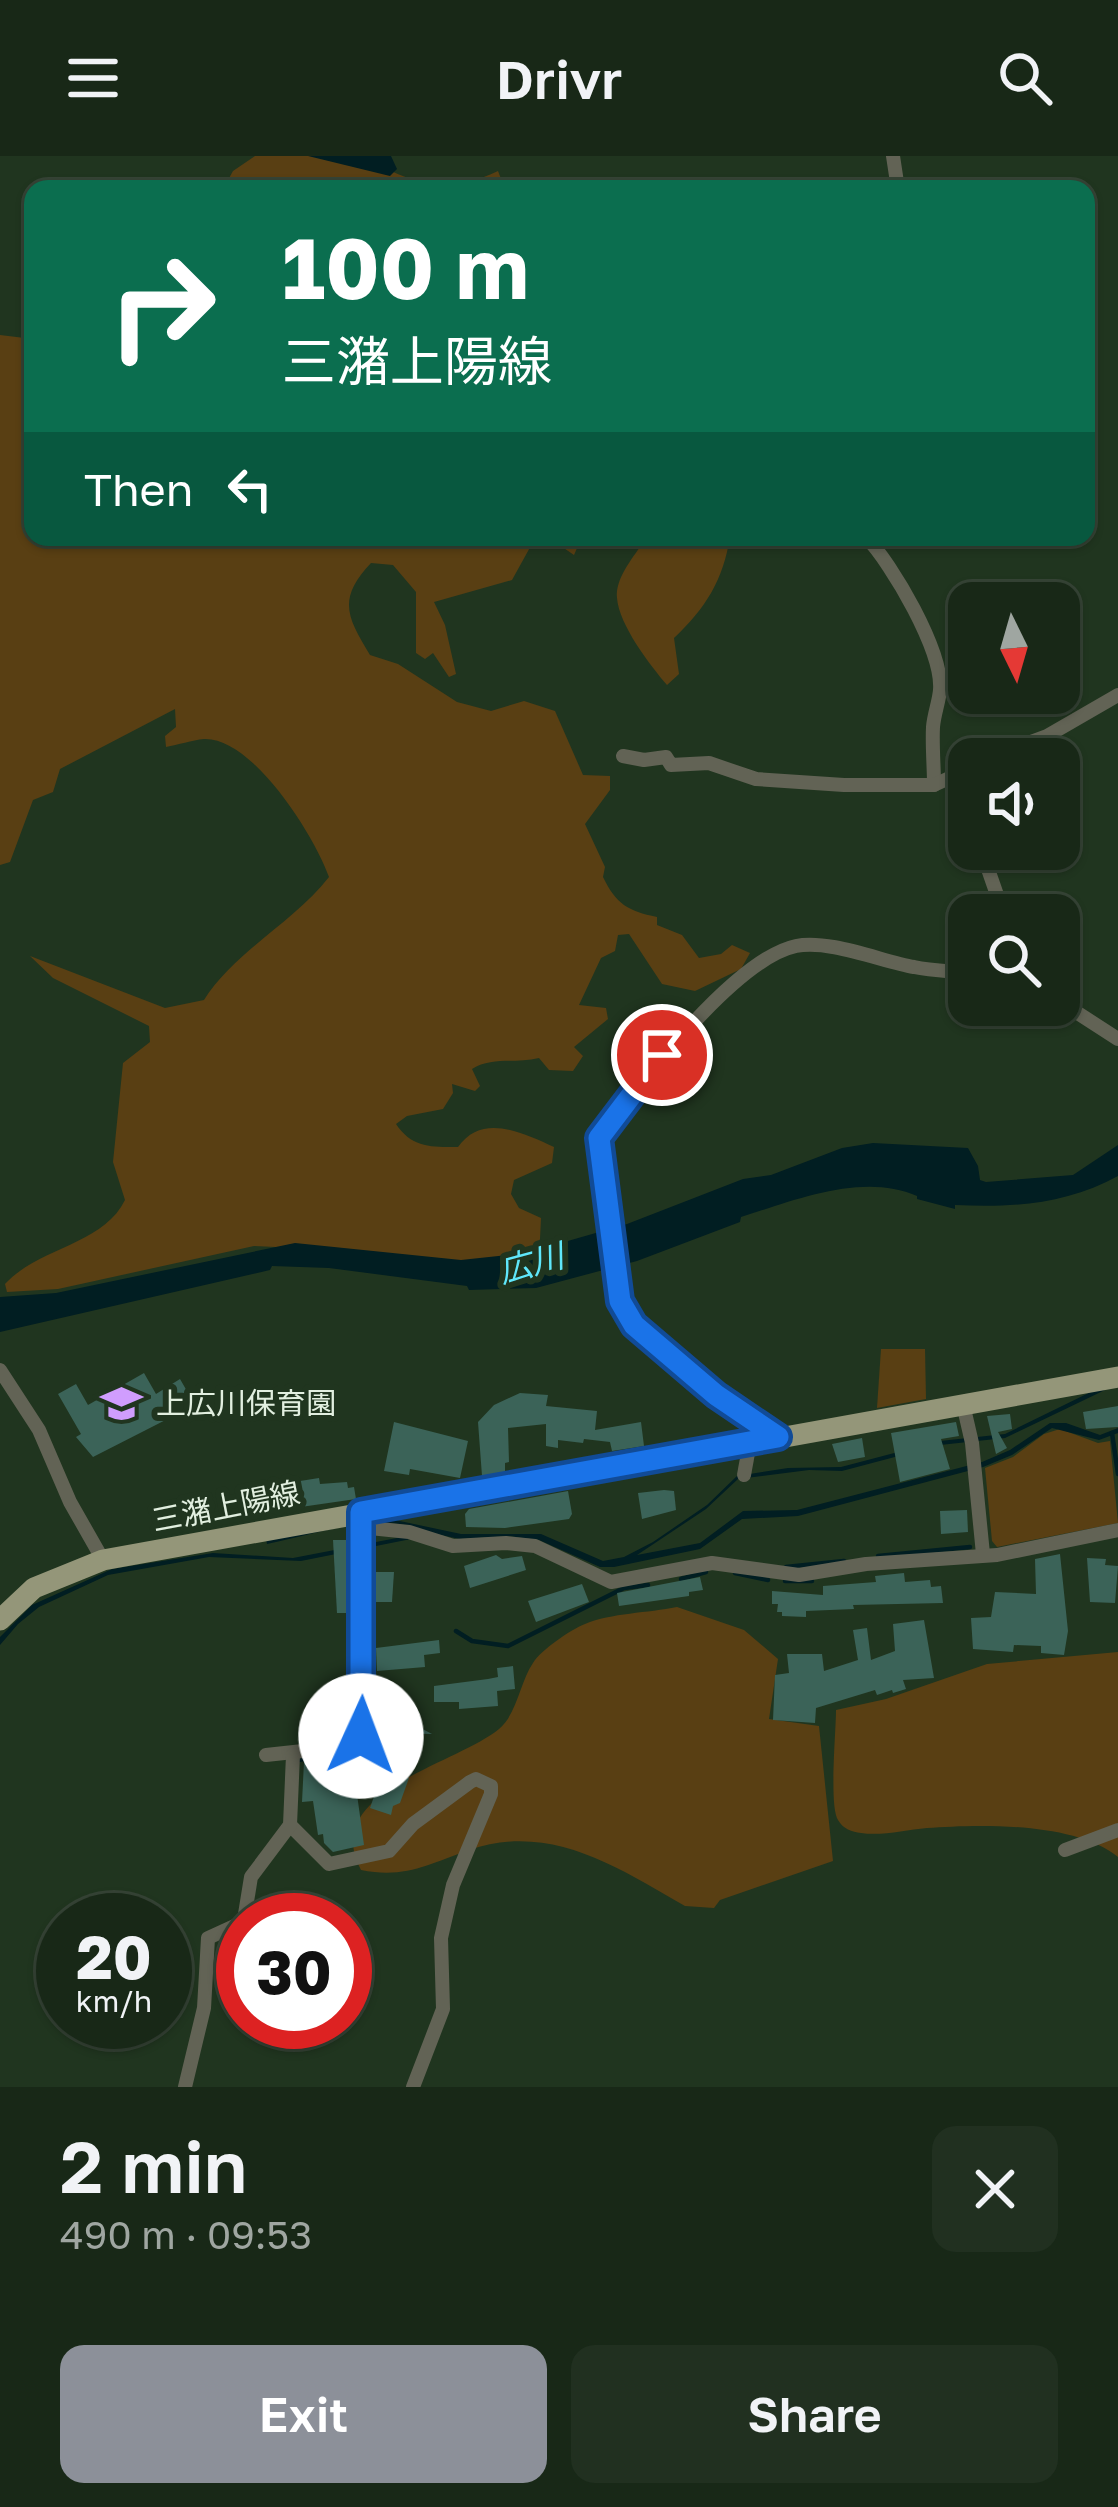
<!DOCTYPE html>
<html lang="en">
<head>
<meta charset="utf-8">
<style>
  :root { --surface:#182817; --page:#213020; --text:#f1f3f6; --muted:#9fa6a1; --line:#364436; --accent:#8c9099 }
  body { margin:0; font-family:"Golos Text","Noto Sans JP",sans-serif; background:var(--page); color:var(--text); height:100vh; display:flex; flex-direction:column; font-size:45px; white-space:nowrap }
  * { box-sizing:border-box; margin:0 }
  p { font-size:39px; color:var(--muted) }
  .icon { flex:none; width:66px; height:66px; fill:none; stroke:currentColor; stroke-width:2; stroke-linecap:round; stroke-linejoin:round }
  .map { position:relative; height:1931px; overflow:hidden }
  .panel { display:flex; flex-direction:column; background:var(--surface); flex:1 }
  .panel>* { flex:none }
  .banner { position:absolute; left:24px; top:24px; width:1071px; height:366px; border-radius:24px; box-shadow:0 3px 9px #0004,0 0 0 3px var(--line); background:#0b6e4f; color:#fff; overflow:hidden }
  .needle { width:78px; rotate:175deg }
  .controls { position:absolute; left:948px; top:426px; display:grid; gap:24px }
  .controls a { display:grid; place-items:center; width:132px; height:132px; border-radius:24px; background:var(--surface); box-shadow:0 3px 9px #0004,0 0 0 3px var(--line); font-size:60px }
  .speed { position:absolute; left:36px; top:1737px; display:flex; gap:24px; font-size:60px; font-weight:700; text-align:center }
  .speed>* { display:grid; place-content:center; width:156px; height:156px; border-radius:50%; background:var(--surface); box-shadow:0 3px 9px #0004,0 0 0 3px var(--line); line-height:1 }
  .speed small { font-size:30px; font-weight:400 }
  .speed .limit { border:18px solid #d22; background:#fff; color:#111 }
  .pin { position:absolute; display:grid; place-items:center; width:102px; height:102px; color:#fff; margin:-51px; border:6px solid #fff; border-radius:50%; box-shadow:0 3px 12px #0007 }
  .me { position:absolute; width:132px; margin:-66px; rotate:2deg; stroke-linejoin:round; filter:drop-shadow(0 0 9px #0008) }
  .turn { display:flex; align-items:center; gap:42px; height:252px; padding:0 60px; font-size:54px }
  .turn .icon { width:156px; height:156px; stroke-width:2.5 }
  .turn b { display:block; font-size:84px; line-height:102px }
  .then { display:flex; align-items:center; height:114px; padding:0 60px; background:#0003; gap:24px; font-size:45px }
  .round { display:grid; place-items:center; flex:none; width:126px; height:126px; border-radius:24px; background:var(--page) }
  .headline { display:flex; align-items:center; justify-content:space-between; height:204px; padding:0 60px }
  h1 { font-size:72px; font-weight:600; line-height:90px }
  .cta { display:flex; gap:24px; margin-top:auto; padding:24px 60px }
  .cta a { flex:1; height:138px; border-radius:24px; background:var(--accent); color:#fff; font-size:48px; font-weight:600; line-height:138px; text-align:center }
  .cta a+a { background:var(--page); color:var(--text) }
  header { display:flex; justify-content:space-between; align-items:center; height:156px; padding:0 60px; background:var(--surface); font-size:54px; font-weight:600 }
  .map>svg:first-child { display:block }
  .green { fill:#593f13 }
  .water { fill:#011e22 }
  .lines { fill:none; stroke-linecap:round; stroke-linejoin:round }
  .stream { stroke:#011e22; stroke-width:4.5 }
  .building { fill:#3b6358 }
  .minor { stroke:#626355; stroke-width:14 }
  .primary { stroke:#949679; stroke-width:21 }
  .route-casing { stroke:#114b97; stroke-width:30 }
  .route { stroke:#1a73e8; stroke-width:21 }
  .labels { text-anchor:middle; stroke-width:12; stroke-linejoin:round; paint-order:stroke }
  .poi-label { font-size:30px; fill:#e2efe0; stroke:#20351f; text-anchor:start }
  .street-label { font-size:30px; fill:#e2efe0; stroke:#20351f }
  .water-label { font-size:33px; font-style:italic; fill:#5fe7fb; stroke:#20351f }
</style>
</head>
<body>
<header><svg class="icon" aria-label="menu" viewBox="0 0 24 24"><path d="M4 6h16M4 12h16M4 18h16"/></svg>Drivr<svg class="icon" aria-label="search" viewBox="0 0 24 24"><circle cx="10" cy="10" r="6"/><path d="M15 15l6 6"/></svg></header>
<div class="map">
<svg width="1118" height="1931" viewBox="0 0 1118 1931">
  <rect width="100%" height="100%" fill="#20351f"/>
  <g class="green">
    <path d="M 255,0 L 389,0 L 391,15 C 431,33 459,33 498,15 L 505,33 L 223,33 L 233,15 Z"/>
    <path d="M 0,179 L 33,183 L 33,381 L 582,381 L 574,399 L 549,382 L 533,386 L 512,424 L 434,446 L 445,469 L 456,518 L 449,521 L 433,497 L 425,503 L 416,497 L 416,436 L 393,409 L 371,407 C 337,443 347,461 370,499 L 398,508 L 457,546 L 491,555 L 524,545 L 555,555 L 583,619 L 610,620 L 610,634 L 585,668 L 605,711 L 603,721 C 616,748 628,755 657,761 L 657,769 L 682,779 L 699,802 L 721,798 L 732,789 L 750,797 L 741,813 L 695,835 L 662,828 L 629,778 L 618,779 L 615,795 L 601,802 L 579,849 L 606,852 L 608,863 L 574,891 L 583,900 L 573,915 L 549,914 L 539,902 C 516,908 492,900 472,913 L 480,930 L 475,935 L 452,928 L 453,937 L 443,953 L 407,960 L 396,968 C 412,992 431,991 458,991 C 482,957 521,976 554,991 L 552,1007 L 514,1024 L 511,1038 L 519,1052 L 541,1062 L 540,1083 L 530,1105 L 369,1105 L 320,1093 L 254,1090 L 58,1133 L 7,1136 L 5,1128 C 39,1091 103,1089 125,1044 L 113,1006 L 123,907 L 150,886 L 149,870 L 53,822 L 30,800 L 165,852 L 204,844 C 235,795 293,767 329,721 C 315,681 253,581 204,583 C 192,584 178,589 166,591 L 165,580 L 176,571 L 175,553 L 60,613 L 53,636 L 33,644 L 10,706 L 0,709 Z"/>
    <path d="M 637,381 L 730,381 C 723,424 706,452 674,482 L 679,518 L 667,529 C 650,509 619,469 617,442 C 615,423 632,403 642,388 Z"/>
    <polygon points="881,1193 925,1193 926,1243 877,1252"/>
    <polygon points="1060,1273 1098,1287 1110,1285 1118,1367 997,1391 992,1385 985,1312 1013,1301 1044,1278"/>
    <path d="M 677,1451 L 744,1474 L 778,1503 L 769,1563 L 819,1570 L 833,1705 L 720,1744 L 714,1752 L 685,1750 C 617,1711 550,1666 469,1694 C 429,1708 405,1723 361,1714 C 319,1636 455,1609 499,1573 C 517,1558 520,1526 533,1507 C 541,1494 570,1474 585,1468 C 611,1457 648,1457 677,1451 Z"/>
    <path d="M 1118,1496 L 1118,1701 C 1075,1666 980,1668 927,1672 C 906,1674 882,1680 861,1677 C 852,1676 843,1673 838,1664 C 829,1650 836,1576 836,1554 L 886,1543 L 987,1508 Z"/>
  </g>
  <g class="water">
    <polygon points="308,0 391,0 397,13 390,20"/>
    <path d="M 873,987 L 968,992 L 978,1010 L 980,1024 L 986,1026 L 1073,1019 L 1118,989 L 1118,1020 C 1067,1048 1013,1052 955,1049 L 955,1053 L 917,1043 L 917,1040 C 863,1016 795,1044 741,1061 L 740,1066 L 637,1105 L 536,1132 L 469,1134 L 467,1130 L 329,1112 L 272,1110 L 270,1114 L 0,1176 L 0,1141 L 56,1137 L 295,1087 L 461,1104 L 526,1097 L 627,1068 L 743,1023 L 771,1019 L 842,992 Z"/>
    <path d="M 1103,1230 L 1105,1234 L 1005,1282 L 940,1289 L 842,1315 L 809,1314 L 738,1323 L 706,1353 L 637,1399 L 700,1387 L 743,1355 L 797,1354 L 982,1306 L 1010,1294 L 1050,1267 L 1066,1267 L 1100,1279 L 1118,1272 L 1118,1277 L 1099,1284 L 1052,1272 L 1012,1299 L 983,1311 L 798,1360 L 742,1363 L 700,1393 L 614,1411 L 600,1411 L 539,1384 L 509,1380 L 460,1383 L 436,1378 L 301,1405 L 209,1401 L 108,1419 L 39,1451 L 18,1468 L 0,1489 L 0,1481 L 32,1449 L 112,1413 L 213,1397 L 293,1402 L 428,1376 C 380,1354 317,1378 267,1388 L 266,1383 L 381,1361 L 461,1378 L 541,1378 L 603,1405 L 624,1401 L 653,1386 L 707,1349 L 737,1320 L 788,1312 L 841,1311 L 940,1285 L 1005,1278 Z"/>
  </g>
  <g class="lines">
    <g class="stream">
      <polyline points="1112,1277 1118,1318"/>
      <polyline points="878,1400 970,1391"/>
      <polyline points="786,1411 844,1405"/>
      <polyline points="735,1417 768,1424"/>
      <polyline points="681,1423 706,1416"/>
      <polyline points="785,1425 812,1425"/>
      <polyline points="456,1475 472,1485 508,1490 624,1432 648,1429"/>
      <polyline points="298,1604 346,1597"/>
    </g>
  </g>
  <g class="building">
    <polygon points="144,1217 156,1238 180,1223 195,1249 93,1301 76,1281 81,1278 58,1238 76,1228 88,1249"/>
    <polygon points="520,1237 548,1239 546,1250 597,1255 595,1274 641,1266 644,1290 612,1295 610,1286 584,1283 583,1287 558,1284 558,1292 546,1290 546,1268 508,1272 509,1306 505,1307 505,1316 482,1320 478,1266 494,1249"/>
    <polygon points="1118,1250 1118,1271 1086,1273 1083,1256"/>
    <polygon points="1010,1258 1012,1273 998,1276 1007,1292 996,1298 987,1260"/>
    <polygon points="394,1266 468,1285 460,1322 410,1313 409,1319 384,1315"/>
    <polygon points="956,1266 959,1280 941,1283 950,1313 900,1326 891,1277"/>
    <polygon points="862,1282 865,1301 838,1306 832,1288"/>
    <polygon points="319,1322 320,1328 347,1326 348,1332 354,1331 356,1343 280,1354 275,1329"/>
    <polygon points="664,1334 674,1335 676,1354 642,1363 638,1337"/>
    <polygon points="568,1335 572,1358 569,1363 505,1372 466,1371 465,1358 469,1353"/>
    <polygon points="967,1354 968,1376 941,1378 940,1355"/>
    <polygon points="333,1384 350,1384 350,1457 337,1457"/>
    <polygon points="1060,1398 1068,1475 1064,1499 1041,1497 1041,1490 1014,1489 1013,1496 973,1493 971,1462 991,1461 995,1436 1036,1438 1035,1403"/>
    <polygon points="496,1399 502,1403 522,1400 526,1414 470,1432 464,1410"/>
    <polygon points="1087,1402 1106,1403 1105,1409 1118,1410 1115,1447 1090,1446"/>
    <polygon points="375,1416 394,1416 392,1446 376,1446"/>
    <polygon points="904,1417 905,1426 930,1424 931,1431 941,1430 943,1447 853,1449 854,1453 806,1455 806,1461 782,1460 782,1456 777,1456 778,1448 772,1448 772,1435 823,1439 823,1430 876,1426 875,1420"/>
    <polygon points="700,1421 703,1434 689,1436 689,1440 619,1450 617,1437"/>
    <polygon points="582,1428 589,1446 536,1466 528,1445"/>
    <polygon points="924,1464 934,1522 903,1524 906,1533 893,1537 892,1534 877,1539 875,1534 816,1552 815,1567 773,1564 775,1519 789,1517 787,1498 822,1498 824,1515 858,1504 853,1474 867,1472 871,1504 895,1495 893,1468"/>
    <polygon points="439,1484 440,1497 424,1499 425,1511 377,1515 376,1492"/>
    <polygon points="513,1510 515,1533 497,1535 498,1550 459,1553 459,1546 434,1546 434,1530 488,1523 498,1521 497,1512"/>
    <polygon points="380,1542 402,1543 402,1562 432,1578 372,1577 372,1565 379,1566"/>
    <polygon points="352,1602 364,1689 333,1696 324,1687 323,1678 318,1679 313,1645 302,1646 304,1606"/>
    <polygon points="391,1615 409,1622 400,1647 393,1650 391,1659 370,1652 381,1620 388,1623"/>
  </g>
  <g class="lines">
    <g class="minor">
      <polyline points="893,0 898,33"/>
      <path d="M 866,381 C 892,408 943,495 940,534 C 939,546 934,558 933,571 C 932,590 934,610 934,629"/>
      <polyline points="623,600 644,604 666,601 671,609 709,607 756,623 844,629 934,629 969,613"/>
      <polyline points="985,603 1047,580 1118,539"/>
      <polyline points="957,621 969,658"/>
      <polyline points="981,693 1004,759"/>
      <polyline points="1059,845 1118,883"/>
      <polyline points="0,1214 39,1274 70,1346 103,1404"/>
      <polyline points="963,1248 972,1287 983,1398"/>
      <path d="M 778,1281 L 716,1239 L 634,1169 L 620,1145 L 599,982 C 637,932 734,803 796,790 C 828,783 881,805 914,811 C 932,815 951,815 969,817"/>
      <polyline points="744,1319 750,1286"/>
      <polyline points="360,1371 409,1376 453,1390 506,1387 535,1390 611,1426 712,1407 799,1419 866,1408 997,1399 1118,1374"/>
      <polyline points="266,1599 349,1590 361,1580 361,1367"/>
      <polyline points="290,1669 329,1708 389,1695 413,1668 470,1626 476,1623 491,1630 491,1638 453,1729 441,1782 443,1853 413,1931"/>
      <polyline points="1065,1694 1118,1674"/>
      <polyline points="244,1764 251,1721 290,1669 293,1599"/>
      <polyline points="185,1931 204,1852 208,1782 243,1766"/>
    </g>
    <polyline class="primary" points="0,1464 34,1432 103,1404 1118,1221"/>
  </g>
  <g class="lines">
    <defs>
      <polyline id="route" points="361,1580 361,1356 778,1281 716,1239 634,1169 620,1145 599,982 662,899"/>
    </defs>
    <use href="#route" class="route-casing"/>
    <use href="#route" class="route"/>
  </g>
  <defs>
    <symbol id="school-bare" viewBox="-9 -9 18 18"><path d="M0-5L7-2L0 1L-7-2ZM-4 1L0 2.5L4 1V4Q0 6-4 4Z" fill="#d09dfe" stroke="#20351f" stroke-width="2.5" paint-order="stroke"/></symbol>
  </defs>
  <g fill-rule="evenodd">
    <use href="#school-bare" x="92" y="1218" width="59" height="59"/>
  </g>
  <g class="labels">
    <g class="poi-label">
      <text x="156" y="1258">上広川保育園</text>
    </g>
    <g class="street-label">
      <text transform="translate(226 1351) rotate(-11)" y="10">三潴上陽線</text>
    </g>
    <g class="water-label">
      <text transform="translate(531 1107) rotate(-15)" y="12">広川</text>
    </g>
  </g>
</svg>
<div class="controls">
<a><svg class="needle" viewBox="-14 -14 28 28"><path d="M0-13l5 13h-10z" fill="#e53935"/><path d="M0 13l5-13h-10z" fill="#9fa6a1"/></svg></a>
<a><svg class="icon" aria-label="sound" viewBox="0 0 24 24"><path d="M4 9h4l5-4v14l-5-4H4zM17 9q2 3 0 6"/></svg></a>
<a><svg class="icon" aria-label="search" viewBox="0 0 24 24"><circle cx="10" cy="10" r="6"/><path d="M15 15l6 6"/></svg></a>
</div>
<div class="speed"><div>20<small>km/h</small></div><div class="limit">30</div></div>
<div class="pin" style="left:662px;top:899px;background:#d93025"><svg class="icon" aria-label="arrive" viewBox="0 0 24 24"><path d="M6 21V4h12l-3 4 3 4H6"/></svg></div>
<svg class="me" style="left:361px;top:1580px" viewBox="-20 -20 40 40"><circle r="19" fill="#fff"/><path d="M0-13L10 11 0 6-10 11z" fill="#1a73e8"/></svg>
<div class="banner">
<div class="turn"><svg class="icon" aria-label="right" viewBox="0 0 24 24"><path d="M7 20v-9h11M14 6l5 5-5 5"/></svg><div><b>100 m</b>三潴上陽線</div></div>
<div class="then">Then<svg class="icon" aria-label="left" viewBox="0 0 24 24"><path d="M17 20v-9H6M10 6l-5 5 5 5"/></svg></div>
</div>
</div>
<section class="panel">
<div class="headline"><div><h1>2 min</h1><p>490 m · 09:53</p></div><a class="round"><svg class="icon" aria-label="close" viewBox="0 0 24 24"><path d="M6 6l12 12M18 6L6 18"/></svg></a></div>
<div class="cta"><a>Exit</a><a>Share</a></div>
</section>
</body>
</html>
